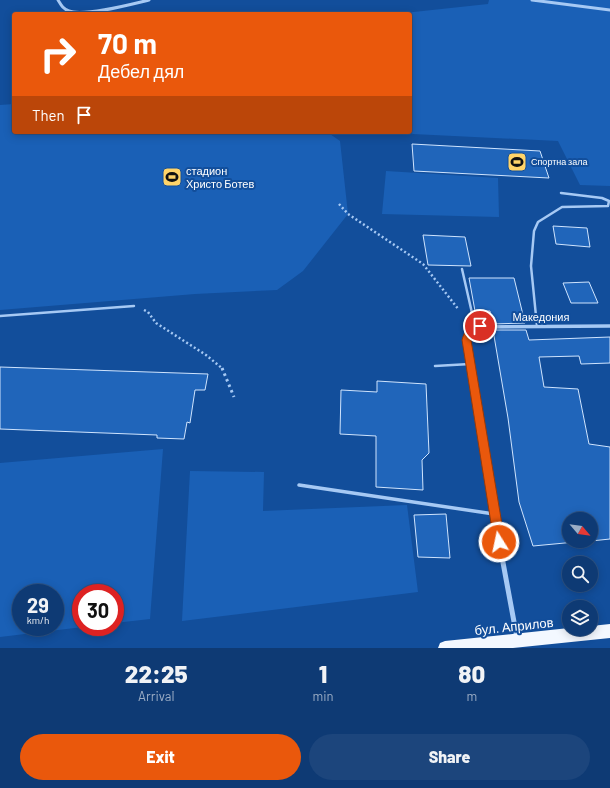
<!DOCTYPE html>
<html lang="en">
<head>
<meta charset="utf-8">
<style>
  :root { --surface:#0e3a74; --page:#1c457c; --text:#f1f3f6; --muted:#9badc5; --line:#2e5486; --accent:#ea580c }
  body { margin:0; font-family:Barlow,sans-serif; background:var(--page); color:var(--text); height:100vh; display:flex; flex-direction:column; font-size:15px; white-space:nowrap }
  * { box-sizing:border-box; margin:0 }
  p { font-size:13px; color:var(--muted) }
  .icon { flex:none; width:22px; height:22px; fill:none; stroke:currentColor; stroke-width:2; stroke-linecap:round; stroke-linejoin:round }
  .map { position:relative; height:648px; overflow:hidden }
  .drawer { display:flex; flex-direction:column; background:var(--surface); flex:1 }
  .drawer>* { flex:none }
  .banner { position:absolute; left:12px; top:12px; width:400px; height:122px; border-radius:4px; box-shadow:0 2px 10px #0003,0 0 0 1px var(--line); background:#ea580c; color:#fff; overflow:hidden }
  .needle { width:26px; rotate:119deg }
  .controls { position:absolute; left:562px; top:512px; display:grid; gap:8px }
  .controls a { display:grid; place-items:center; width:36px; height:36px; border-radius:50%; background:var(--surface); box-shadow:0 2px 10px #0003,0 0 0 1px var(--line); font-size:20px }
  .speed { position:absolute; left:12px; top:584px; display:flex; gap:8px; font-size:20px; font-weight:700; text-align:center }
  .speed>* { display:grid; place-content:center; width:52px; height:52px; border-radius:50%; background:var(--surface); box-shadow:0 2px 10px #0003,0 0 0 1px var(--line); line-height:1 }
  .speed small { font-size:10px; font-weight:400 }
  .speed .limit { border:6px solid #d22; background:#fff; color:#111 }
  .pin { position:absolute; display:grid; place-items:center; width:34px; height:34px; color:#fff; margin:-17px; border:2px solid #fff; border-radius:50%; box-shadow:0 1px 4px #0007 }
  .me { position:absolute; width:44px; margin:-22px; rotate:350deg; stroke-linejoin:round; filter:drop-shadow(0 0 3px #0008) }
  .turn { display:flex; align-items:center; gap:14px; height:84px; padding:0 20px; font-size:18px }
  .turn .icon { width:52px; height:52px; stroke-width:2.5 }
  .turn b { display:block; font-size:28px; line-height:34px }
  .then { display:flex; align-items:center; height:38px; padding:0 20px; background:#0003; gap:8px; font-size:15px }
  .eta { display:flex; justify-content:space-evenly; align-items:center; height:68px; text-align:center }
  .eta b { font-size:24px; font-weight:800; line-height:28px }
  .primary-button { display:flex; gap:8px; margin-top:auto; padding:8px 20px }
  .primary-button a { flex:1; height:46px; border-radius:24px; background:var(--accent); color:#fff; font-size:16px; font-weight:800; line-height:46px; text-align:center }
  .primary-button a+a { background:var(--page); color:var(--text) }
  .map>svg:first-child { display:block }
  .green { fill:#1a60b6; fill-rule:evenodd }
  .building { fill:#2065ba; stroke:#cfe4fe }
  .lines { fill:none; stroke-linecap:round; stroke-linejoin:round }
  .path-far1 { stroke:#a6c9f4; stroke-width:2.5; stroke-dasharray:2 2.5; stroke-linecap:butt }
  .path { stroke:#a6c9f4; stroke-width:3; stroke-dasharray:2.5 3.5; stroke-linecap:butt }
  .lane-far1 { stroke:#a6c9f4; stroke-width:2.5 }
  .lane { stroke:#a6c9f4; stroke-width:3.5 }
  .street-far2 { stroke:#a6c9f4; stroke-width:3 }
  .street-far1 { stroke:#a6c9f4; stroke-width:3.5 }
  .street { stroke:#a6c9f4; stroke-width:5 }
  .primary { fill:#f3f8ff; fill-rule:evenodd }
  .route { fill:#ea580c; stroke:#983908 }
  .labels { text-anchor:middle; stroke-width:4; stroke-linejoin:round; paint-order:stroke }
  .far-poi-label { font-size:9px; fill:#fff; stroke:#124e9b; text-anchor:start }
  .poi-label { font-size:11px; fill:#fff; stroke:#124e9b; text-anchor:start }
  .street-label { font-size:11px; fill:#fff; stroke:#124e9b }
  .near-street-label { font-size:13px; fill:#fff; stroke:#124e9b }
</style>
</head>
<body>
<div class="map">
<svg width="610" height="648" viewBox="0 0 610 648">
  <rect width="100%" height="100%" fill="#124e9b"/>
  <g class="green">
    <polygon points="489,0 610,0 610,186 580,185 558,141 413,134 408,132 410,132 410,14 395,14 488,4"/>
    <polygon points="14,104 14,132 327,132 340,141 348,214 303,271 277,290 195,294 0,310 0,105"/>
    <polygon points="386,171 498,178 499,217 382,214"/>
    <path d="M 163,449 L 150,619 L 115,623 L 115,593 L 81,593 L 81,627 L 83,627 L 0,637 L 0,463 ZM 21,593 L 55,593 L 55,627 L 21,627 Z"/>
    <polygon points="190,471 264,472 263,511 407,505 418,592 182,621"/>
  </g>
  <g class="building">
    <polygon points="412,144 540,151 549,178 414,171"/>
    <polygon points="553,226 587,228 590,247 556,244"/>
    <polygon points="423,235 465,237 471,266 428,265"/>
    <polygon points="469,278 514,278 525,323 492,324 490,311 475,311"/>
    <polygon points="589,282 598,303 571,303 563,283"/>
    <polygon points="493,330 526,330 529,340 610,337 610,363 581,364 579,356 539,357 544,387 578,389 589,444 610,447 610,539 591,541 591,519 569,519 569,541 586,541 533,546 519,502 508,418"/>
    <polygon points="0,367 208,374 205,390 195,390 190,423 187,422 184,439 157,438 157,435 0,429"/>
    <polygon points="377,381 426,384 429,453 422,460 423,490 376,487 376,436 340,434 341,390 377,392"/>
    <polygon points="446,514 450,558 418,557 414,515"/>
  </g>
  <g class="lines">
    <g class="path-far1">
      <polyline points="339,204 348,214 423,264 459,310"/>
      <polyline points="144,310 148,312 156,323 206,355 223,369"/>
    </g>
    <polyline class="path" points="222,368 234,397"/>
    <g class="lane-far1">
      <polyline points="462,269 472,313 480,326"/>
      <polyline points="0,316 134,306"/>
      <polyline points="537,326 531,266 534,231 538,222 562,207 608,206 609,201 602,198 561,193"/>
      <polyline points="435,366 470,364"/>
    </g>
    <polyline class="lane" points="299,485 494,514"/>
    <g class="street-far2">
      <path d="M 58,0 C 61,5 63,9 69,11 C 84,17 132,4 149,0"/>
      <polyline points="532,0 610,10"/>
    </g>
    <path class="street-far1" d="M 471,369 C 468,354 460,334 477,327 L 610,326"/>
    <polyline class="street" points="471,368 494,514 517,638"/>
    <polygon class="primary" points="610,624 610,638 513,648 438,648 440,643 445,641 569,628 591,629 591,626"/>
  </g>
  <path class="route" d="M 480,322 L 485,326 L 484,328 L 476,331 L 471,340 L 505,542 L 503,546 L 499,548 L 495,546 L 494,542 L 462,340 C 465,328 470,326 480,322 Z"/>
  <defs>
    <symbol id="stadium-square" viewBox="-11 -11 22 22"><rect x="-9" y="-9" width="18" height="18" rx="4" fill="#ffd469" stroke="#124e9b"/><path d="M0-5a6.5 5 0 1 0 0 10a6.5 5 0 1 0 0-10ZM-3.5-1.8h7v3.6h-7Z" fill="#111"/></symbol>
  </defs>
  <g fill-rule="evenodd">
    <use href="#stadium-square" x="506" y="151" width="22" height="22"/>
    <use href="#stadium-square" x="161" y="166" width="22" height="22"/>
  </g>
  <g class="labels">
    <g class="far-poi-label">
      <text x="531" y="165">Спортна зала</text>
    </g>
    <g class="poi-label">
      <text x="186" y="175">стадион<tspan x="186" dy="13">Христо Ботев</tspan></text>
    </g>
    <g class="street-label">
      <text x="541" y="321">Македония</text>
    </g>
    <g class="near-street-label">
      <text transform="translate(514 626) rotate(-6)" y="5">бул. Априлов</text>
    </g>
  </g>
</svg>
<div class="controls">
<a><svg class="needle" viewBox="-14 -14 28 28"><path d="M0-13l5 13h-10z" fill="#e53935"/><path d="M0 13l5-13h-10z" fill="#9badc5"/></svg></a>
<a><svg class="icon" aria-label="search" viewBox="0 0 24 24"><circle cx="10" cy="10" r="6"/><path d="M15 15l6 6"/></svg></a>
<a><svg class="icon" aria-label="layers" viewBox="0 0 24 24"><path d="M12 4l9 5-9 5-9-5zM3 14l9 5 9-5"/></svg></a>
</div>
<div class="speed"><div>29<small>km/h</small></div><div class="limit">30</div></div>
<div class="pin" style="left:480px;top:326px;background:#d93025"><svg class="icon" aria-label="arrive" viewBox="0 0 24 24"><path d="M6 21V4h12l-3 4 3 4H6"/></svg></div>
<svg class="me" style="left:499px;top:542px" viewBox="-20 -20 40 40"><circle r="17" fill="#ea580c" stroke="#fff" stroke-width="3"/><path d="M0-11L8 9 0 5-8 9z" fill="#fff"/></svg>
<div class="banner">
<div class="turn"><svg class="icon" aria-label="right" viewBox="0 0 24 24"><path d="M7 20v-9h11M14 6l5 5-5 5"/></svg><div><b>70 m</b>Дебел дял</div></div>
<div class="then">Then<svg class="icon" aria-label="arrive" viewBox="0 0 24 24"><path d="M6 21V4h12l-3 4 3 4H6"/></svg></div>
</div>
</div>
<section class="drawer">
<div class="eta">
<div><b>22:25</b><p>Arrival</p></div>
<div><b>1</b><p>min</p></div>
<div><b>80</b><p>m</p></div>
</div>
<div class="primary-button"><a>Exit</a><a>Share</a></div>
</section>
</body>
</html>
